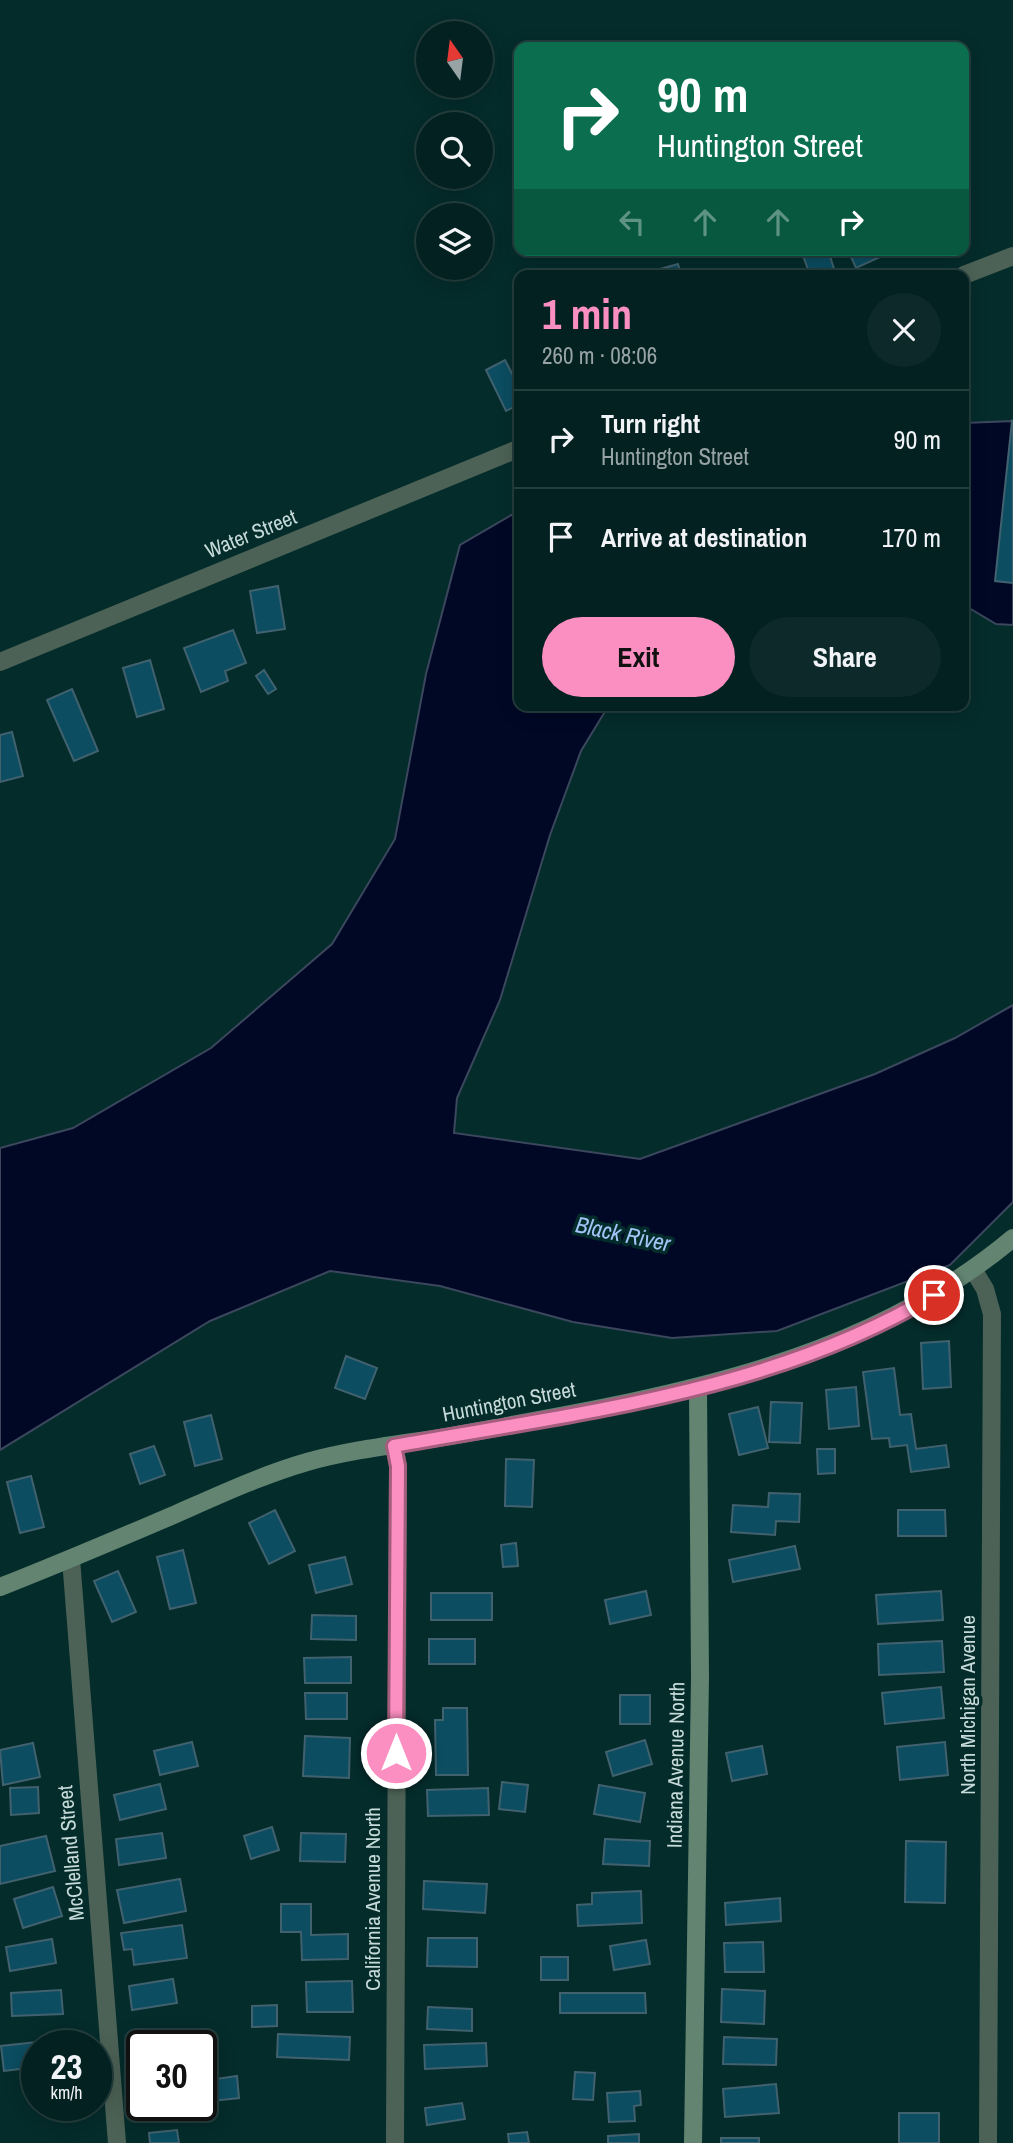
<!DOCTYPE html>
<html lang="en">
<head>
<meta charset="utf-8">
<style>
  :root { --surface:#032120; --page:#0d2929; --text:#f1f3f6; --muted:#97a3a5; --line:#243e3e; --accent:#fc8fc1 }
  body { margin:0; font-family:"Archivo Narrow",sans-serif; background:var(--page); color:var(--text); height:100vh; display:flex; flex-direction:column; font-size:26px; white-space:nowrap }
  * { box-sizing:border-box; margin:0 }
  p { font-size:23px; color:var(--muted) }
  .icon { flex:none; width:38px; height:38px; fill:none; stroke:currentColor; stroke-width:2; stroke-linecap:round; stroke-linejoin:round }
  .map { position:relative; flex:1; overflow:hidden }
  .details { position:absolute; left:514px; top:270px; width:455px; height:441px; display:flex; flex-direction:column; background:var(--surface); border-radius:14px; box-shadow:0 4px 18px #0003,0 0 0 2px var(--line) }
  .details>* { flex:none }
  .hud { position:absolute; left:514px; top:42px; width:455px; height:214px; border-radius:14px; box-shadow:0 4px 18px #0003,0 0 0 2px var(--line); background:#0b6e4f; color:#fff; overflow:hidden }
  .needle { width:46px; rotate:346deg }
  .buttons { position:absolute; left:416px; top:21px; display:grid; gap:14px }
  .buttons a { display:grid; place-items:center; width:77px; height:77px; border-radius:50%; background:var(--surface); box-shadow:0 4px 18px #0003,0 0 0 2px var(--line); font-size:35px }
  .speed { position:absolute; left:21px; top:2030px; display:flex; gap:14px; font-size:35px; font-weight:700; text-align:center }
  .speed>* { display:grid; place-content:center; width:91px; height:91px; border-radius:50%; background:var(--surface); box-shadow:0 4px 18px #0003,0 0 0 2px var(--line); line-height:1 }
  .speed small { font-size:18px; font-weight:400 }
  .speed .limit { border:4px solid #111; border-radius:10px; background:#fff; color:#111 }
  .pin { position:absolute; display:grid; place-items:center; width:60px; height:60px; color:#fff; margin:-30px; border:4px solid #fff; border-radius:50%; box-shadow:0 2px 7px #0007 }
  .me { position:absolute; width:77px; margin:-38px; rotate:0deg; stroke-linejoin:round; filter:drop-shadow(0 0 5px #0008) }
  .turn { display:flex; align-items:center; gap:24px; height:147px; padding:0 28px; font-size:32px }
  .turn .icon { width:91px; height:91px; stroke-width:2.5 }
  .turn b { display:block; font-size:49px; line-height:60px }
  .lanes { display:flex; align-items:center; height:66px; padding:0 28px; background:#0003; justify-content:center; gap:35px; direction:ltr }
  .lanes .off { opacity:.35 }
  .round { display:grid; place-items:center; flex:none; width:74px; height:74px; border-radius:37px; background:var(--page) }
  .head { display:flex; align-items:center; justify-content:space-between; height:119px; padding:0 28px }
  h1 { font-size:42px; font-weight:700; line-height:52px; color:var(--accent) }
  .button { display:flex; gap:14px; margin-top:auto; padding:14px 28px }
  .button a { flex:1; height:80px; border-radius:42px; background:var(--accent); color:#111; font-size:28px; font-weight:700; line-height:80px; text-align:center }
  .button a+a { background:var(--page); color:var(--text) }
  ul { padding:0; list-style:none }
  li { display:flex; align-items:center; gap:21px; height:98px; padding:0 28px; border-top:2px solid var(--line) }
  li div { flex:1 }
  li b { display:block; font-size:26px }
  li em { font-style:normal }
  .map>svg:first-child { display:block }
  .water { fill:#000826; stroke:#3b475c; stroke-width:2 }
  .building { fill:#0c4d61; stroke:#41616e; stroke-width:2 }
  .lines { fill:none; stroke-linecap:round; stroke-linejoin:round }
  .street { stroke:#4d6256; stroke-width:18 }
  .secondary { stroke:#628471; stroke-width:18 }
  .route-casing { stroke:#a45d7d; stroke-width:18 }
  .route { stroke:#fc8fc1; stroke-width:12 }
  .labels { text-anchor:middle; stroke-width:7; stroke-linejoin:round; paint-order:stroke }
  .street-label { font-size:21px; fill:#c6dad9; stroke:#042c2b }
  .water-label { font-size:23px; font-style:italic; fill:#a1c5f6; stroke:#042c2b }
</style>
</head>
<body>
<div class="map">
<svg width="1013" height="2143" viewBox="0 0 1013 2143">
  <rect width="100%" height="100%" fill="#042c2b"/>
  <g class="water">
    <polygon points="1013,421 1013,625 996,624 964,605 964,423"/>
    <polygon points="520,510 520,705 609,705 581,751 550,835 500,1000 457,1098 454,1133 640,1159 875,1074 955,1038 1013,1005 1013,1202 950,1265 777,1331 672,1338 573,1322 440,1286 330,1271 210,1321 0,1450 0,1148 73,1128 211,1048 332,944 395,839 426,674 460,545"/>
  </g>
  <g class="building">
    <polygon points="801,250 828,250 836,275 810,275"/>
    <polygon points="848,250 877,250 880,257 856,268"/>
    <polygon points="678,264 681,275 654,275 653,271"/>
    <polygon points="505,360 520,389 520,404 506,411 486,370"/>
    <polygon points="1012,421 1013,422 1013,583 995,581"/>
    <polygon points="278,586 285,629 257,633 250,591"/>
    <polygon points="233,630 246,663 225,671 228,681 201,692 184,648"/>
    <polygon points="150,660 164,709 137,717 123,668"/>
    <polygon points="264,670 276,689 268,694 256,676"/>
    <polygon points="72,689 98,751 74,761 47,700"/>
    <polygon points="12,732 23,776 0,782 0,735"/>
    <polygon points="949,1341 951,1387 923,1389 921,1343"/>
    <polygon points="346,1356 377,1368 365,1399 335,1388"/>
    <polygon points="894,1368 900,1415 911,1414 916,1449 946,1445 949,1467 911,1472 907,1445 890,1447 889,1438 872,1439 863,1372"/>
    <polygon points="856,1387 859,1426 829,1429 826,1390"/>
    <polygon points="771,1402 802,1403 800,1443 769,1442"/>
    <polygon points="758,1407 768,1448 739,1455 729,1414"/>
    <polygon points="211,1415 222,1459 195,1466 184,1422"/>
    <polygon points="154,1446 165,1475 140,1484 130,1454"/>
    <polygon points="817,1449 835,1449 835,1473 818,1474"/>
    <polygon points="506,1459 534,1460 532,1507 505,1506"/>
    <polygon points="31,1476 44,1527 20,1533 7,1482"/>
    <polygon points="769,1493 800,1494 799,1522 776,1521 775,1535 731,1532 733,1505 768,1507"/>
    <polygon points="275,1510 295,1551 269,1564 249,1523"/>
    <polygon points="898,1510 945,1510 946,1536 898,1536"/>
    <polygon points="516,1543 518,1566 503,1567 501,1545"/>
    <polygon points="795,1546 800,1569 733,1582 729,1560"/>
    <polygon points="183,1550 196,1603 170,1609 157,1557"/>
    <polygon points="345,1557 352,1584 316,1593 309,1565"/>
    <polygon points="118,1571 136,1612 112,1622 94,1581"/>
    <polygon points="646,1591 651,1615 610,1624 605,1600"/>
    <polygon points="941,1591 943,1620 878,1624 876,1595"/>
    <rect x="431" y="1593" width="61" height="27"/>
    <polygon points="312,1615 356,1616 356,1640 311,1639"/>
    <rect x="429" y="1639" width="46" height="25"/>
    <polygon points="942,1641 944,1672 879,1675 878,1644"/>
    <polygon points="351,1657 351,1683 305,1683 304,1658"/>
    <polygon points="941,1687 944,1718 885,1724 882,1693"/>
    <polygon points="305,1693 347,1693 347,1719 306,1719"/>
    <rect x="620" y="1695" width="30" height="29"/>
    <polygon points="443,1708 467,1708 468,1775 436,1775 435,1720 443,1720"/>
    <polygon points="305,1736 350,1738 349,1778 303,1776"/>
    <polygon points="645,1740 652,1764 613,1776 606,1752"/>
    <polygon points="192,1742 198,1766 160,1775 154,1751"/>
    <polygon points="945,1742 948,1775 900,1780 897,1747"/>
    <polygon points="33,1743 40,1777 3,1785 0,1750"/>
    <polygon points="762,1746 767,1774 732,1781 726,1753"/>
    <polygon points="502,1782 528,1785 525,1812 499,1809"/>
    <polygon points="160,1784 166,1809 120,1820 114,1795"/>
    <polygon points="599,1785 645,1793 640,1822 594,1814"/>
    <polygon points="38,1787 39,1813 11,1815 10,1788"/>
    <polygon points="488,1788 489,1815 428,1816 427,1790"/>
    <polygon points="272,1827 279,1850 251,1859 244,1836"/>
    <polygon points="162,1833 166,1858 119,1865 116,1839"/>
    <polygon points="301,1833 346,1834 345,1862 300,1861"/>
    <polygon points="46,1836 55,1871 0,1884 0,1846"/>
    <polygon points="605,1839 650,1841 649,1866 603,1864"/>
    <polygon points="906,1841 946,1842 945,1903 905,1902"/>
    <polygon points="180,1879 186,1911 124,1923 117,1890"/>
    <polygon points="424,1881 487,1884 485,1913 423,1909"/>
    <polygon points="53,1887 62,1916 23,1928 14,1899"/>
    <polygon points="641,1891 642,1923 578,1926 577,1905 592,1904 592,1893"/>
    <polygon points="780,1898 781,1921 726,1925 725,1903"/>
    <polygon points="281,1904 311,1904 311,1935 348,1934 348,1959 302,1960 301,1932 281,1932"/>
    <polygon points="182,1925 187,1958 134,1965 132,1949 124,1950 121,1933"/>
    <polygon points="428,1938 477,1938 477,1967 427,1966"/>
    <polygon points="52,1939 56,1963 10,1971 6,1947"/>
    <polygon points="646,1940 650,1964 614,1970 610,1946"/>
    <polygon points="763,1942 764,1972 725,1972 724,1943"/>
    <rect x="541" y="1957" width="27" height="23"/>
    <polygon points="173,1979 177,2003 132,2010 129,1986"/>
    <polygon points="352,1981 353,2012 307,2012 306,1982"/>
    <polygon points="722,1989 765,1991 764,2024 721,2022"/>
    <polygon points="61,1990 63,2014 12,2016 11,1993"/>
    <polygon points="560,1993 645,1993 646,2013 560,2013"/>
    <polygon points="277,2005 277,2026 252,2027 252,2006"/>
    <polygon points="428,2007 472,2009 472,2031 427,2029"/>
    <polygon points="144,2031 176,2040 174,2046 142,2046 142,2057 138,2056"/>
    <polygon points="278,2034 350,2037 349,2060 277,2057"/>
    <polygon points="724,2037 777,2039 776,2065 723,2064"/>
    <polygon points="64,2039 64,2046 37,2046 37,2067 4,2071 1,2046"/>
    <polygon points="486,2043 487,2066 425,2069 424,2045"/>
    <polygon points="575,2072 595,2073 593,2100 573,2099"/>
    <polygon points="237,2076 239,2098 212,2101 209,2080"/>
    <polygon points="776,2084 779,2113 725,2117 723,2089"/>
    <polygon points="640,2091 641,2105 634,2106 635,2121 609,2122 607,2093"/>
    <polygon points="462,2103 465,2119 427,2125 425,2108"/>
    <rect x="899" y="2113" width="40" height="30"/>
    <polygon points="177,2130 179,2143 150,2143 149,2133"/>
    <polygon points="527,2132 529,2143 509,2143 508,2134"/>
    <polygon points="639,2134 639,2143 608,2143 608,2136"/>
    <rect x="721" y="2138" width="38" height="5"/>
  </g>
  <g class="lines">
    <g class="street">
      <polyline points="964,275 1013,256"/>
      <polyline points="0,662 520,448"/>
      <polyline points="974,1271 985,1289 992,1314 988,2143"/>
      <polyline points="394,1446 398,1466 395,2143"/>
      <polyline points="71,1559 117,2143"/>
    </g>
    <g class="secondary">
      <path d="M 0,1587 C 59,1564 117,1539 176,1514 C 219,1495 262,1475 307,1462 C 353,1449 404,1444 451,1436 C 647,1400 856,1370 1013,1238"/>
      <polyline points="693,2143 700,1677 698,1387"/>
    </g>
  </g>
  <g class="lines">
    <defs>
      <path id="route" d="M 396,1753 L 398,1466 L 394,1446 C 575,1413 773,1392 934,1295"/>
    </defs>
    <use href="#route" class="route-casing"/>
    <use href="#route" class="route"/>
  </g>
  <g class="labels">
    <g class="street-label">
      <text transform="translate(251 534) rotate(-22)" y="7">Water Street</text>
      <text transform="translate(509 1402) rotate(-11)" y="7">Huntington Street</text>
      <text transform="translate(968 1705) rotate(-90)" y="7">North Michigan Avenue</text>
      <text transform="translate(676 1765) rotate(-89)" y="7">Indiana Avenue North</text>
      <text transform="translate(71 1853) rotate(-95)" y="7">McClelland Street</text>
      <text transform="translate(373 1899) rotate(-90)" y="7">California Avenue North</text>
    </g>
    <g class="water-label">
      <text transform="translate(623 1234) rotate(12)" y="8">Black River</text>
    </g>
  </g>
</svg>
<div class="buttons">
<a><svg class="needle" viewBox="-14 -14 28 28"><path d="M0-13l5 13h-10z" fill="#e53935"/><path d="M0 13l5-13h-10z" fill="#97a3a5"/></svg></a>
<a><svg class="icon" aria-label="search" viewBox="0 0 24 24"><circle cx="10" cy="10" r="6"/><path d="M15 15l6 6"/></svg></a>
<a><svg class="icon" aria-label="layers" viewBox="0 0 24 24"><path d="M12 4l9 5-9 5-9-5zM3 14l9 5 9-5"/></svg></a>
</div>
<div class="speed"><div>23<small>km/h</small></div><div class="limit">30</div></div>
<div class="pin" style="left:934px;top:1295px;background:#d93025"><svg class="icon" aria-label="arrive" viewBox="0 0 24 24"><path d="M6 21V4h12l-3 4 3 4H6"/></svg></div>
<svg class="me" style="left:396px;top:1753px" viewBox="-20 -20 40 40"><circle r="17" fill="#fc8fc1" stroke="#fff" stroke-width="3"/><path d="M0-11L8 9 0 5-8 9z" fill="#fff"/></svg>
<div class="hud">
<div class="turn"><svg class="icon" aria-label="right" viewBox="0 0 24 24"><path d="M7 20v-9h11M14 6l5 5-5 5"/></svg><div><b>90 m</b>Huntington Street</div></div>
<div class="lanes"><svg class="icon off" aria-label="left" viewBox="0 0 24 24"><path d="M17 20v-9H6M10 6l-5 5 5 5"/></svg><svg class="icon off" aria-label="ahead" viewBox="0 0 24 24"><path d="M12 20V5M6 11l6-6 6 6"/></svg><svg class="icon off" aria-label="ahead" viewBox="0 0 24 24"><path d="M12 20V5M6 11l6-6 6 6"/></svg><svg class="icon" aria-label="right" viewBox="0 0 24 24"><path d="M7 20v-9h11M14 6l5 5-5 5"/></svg></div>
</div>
<section class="details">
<div class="head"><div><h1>1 min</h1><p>260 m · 08:06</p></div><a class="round"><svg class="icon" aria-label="close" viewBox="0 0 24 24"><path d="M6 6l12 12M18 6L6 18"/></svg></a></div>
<ul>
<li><svg class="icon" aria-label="right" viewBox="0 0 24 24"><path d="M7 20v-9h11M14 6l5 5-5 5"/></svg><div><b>Turn right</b><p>Huntington Street</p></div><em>90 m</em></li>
<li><svg class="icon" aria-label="arrive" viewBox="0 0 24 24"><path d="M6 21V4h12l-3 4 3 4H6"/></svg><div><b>Arrive at destination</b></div><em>170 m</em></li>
</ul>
<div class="button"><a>Exit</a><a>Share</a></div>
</section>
</div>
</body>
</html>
